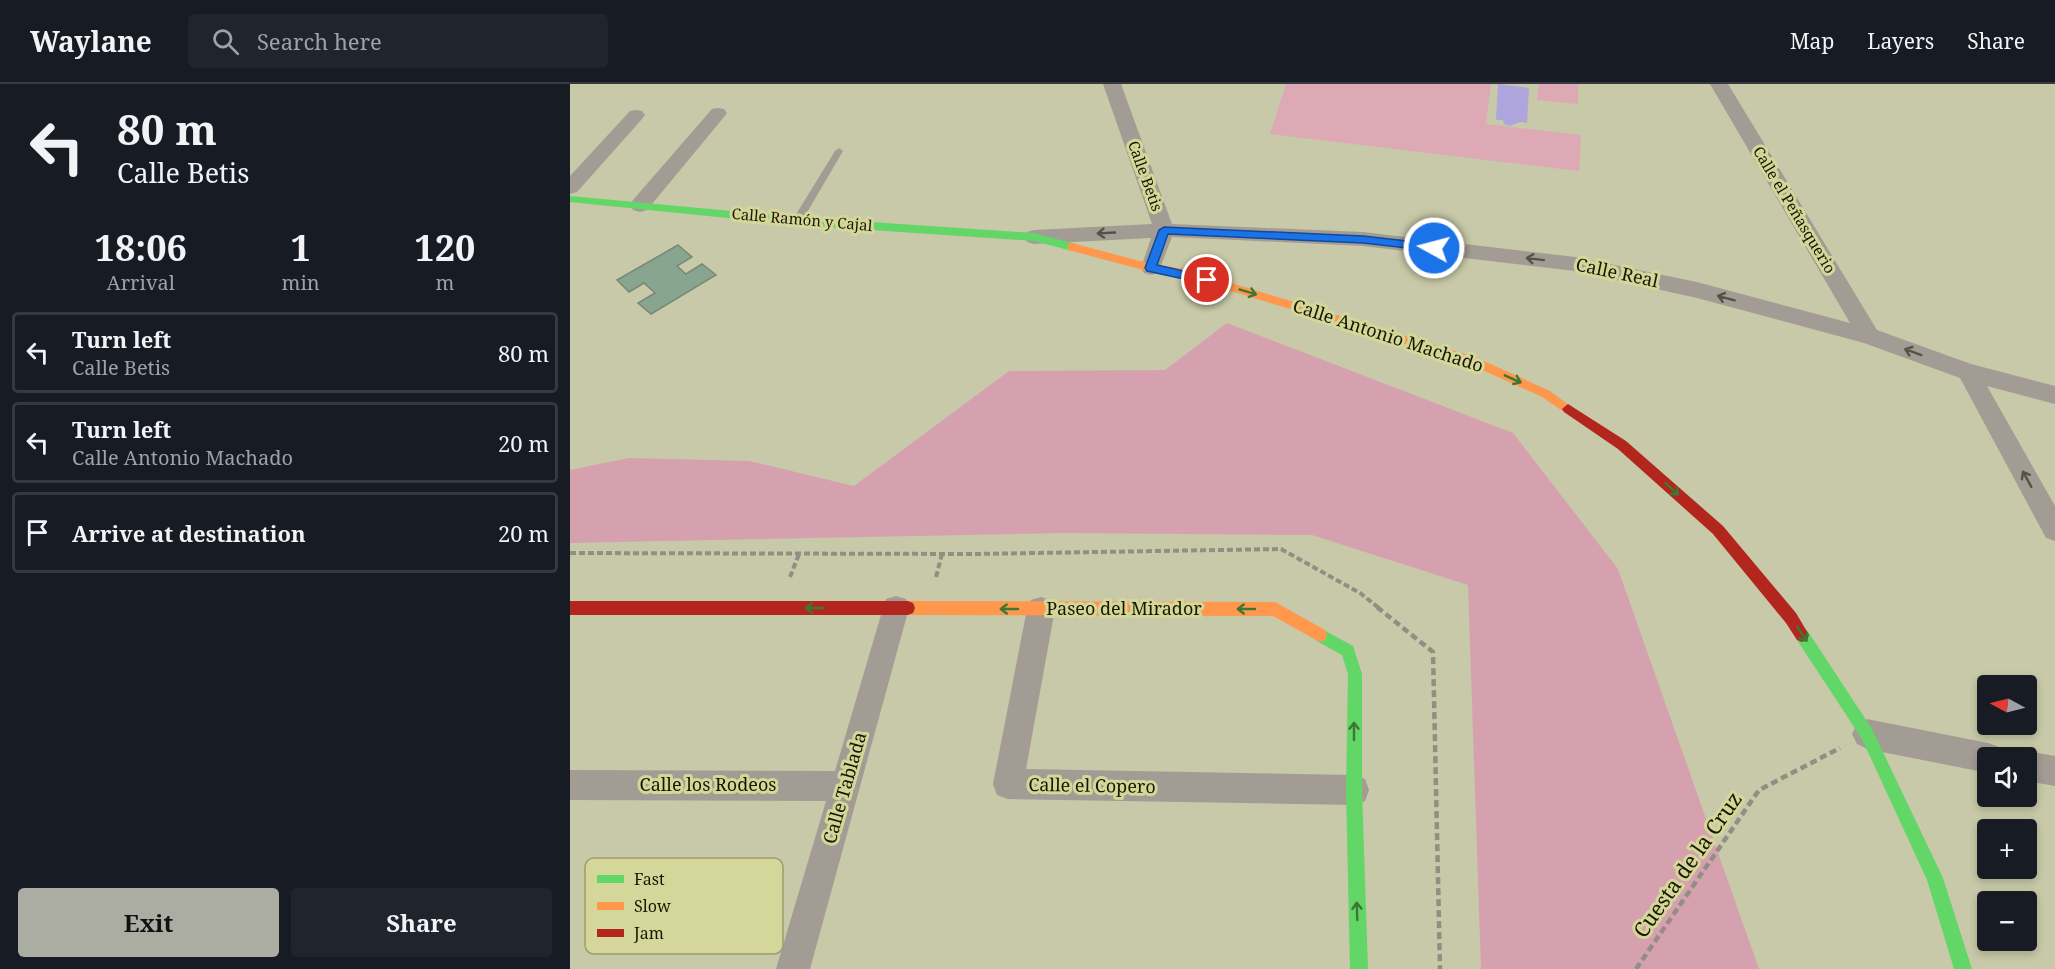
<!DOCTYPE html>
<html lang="en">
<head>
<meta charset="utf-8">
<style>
  :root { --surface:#171b24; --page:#20242c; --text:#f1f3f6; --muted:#9ea1a6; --line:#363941; --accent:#abaca2 }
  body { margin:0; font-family:"Noto Serif",serif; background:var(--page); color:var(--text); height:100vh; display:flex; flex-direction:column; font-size:22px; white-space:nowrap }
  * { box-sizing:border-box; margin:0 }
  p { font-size:20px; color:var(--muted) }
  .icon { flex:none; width:33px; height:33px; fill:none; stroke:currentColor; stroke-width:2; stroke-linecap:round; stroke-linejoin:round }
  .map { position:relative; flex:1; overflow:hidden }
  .details { display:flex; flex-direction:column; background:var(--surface); width:570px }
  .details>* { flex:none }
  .hud { background:#171b24; color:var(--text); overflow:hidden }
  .needle { width:39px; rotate:277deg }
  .buttons { position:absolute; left:1407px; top:591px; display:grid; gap:12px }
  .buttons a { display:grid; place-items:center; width:60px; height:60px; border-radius:6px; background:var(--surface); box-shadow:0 3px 9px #0003; font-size:30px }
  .pin { position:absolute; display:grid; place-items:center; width:51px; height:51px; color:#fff; margin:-26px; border:3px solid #fff; border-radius:50%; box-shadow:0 2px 6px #0007 }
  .me { position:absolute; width:66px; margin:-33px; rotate:277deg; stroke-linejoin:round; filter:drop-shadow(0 0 4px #0008) }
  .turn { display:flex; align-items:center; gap:21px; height:126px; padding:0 18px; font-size:27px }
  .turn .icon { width:78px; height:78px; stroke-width:2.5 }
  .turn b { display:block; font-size:42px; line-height:51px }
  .eta { display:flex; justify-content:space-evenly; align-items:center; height:102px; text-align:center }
  .eta b { font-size:36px; font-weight:700; line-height:42px }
  .cta { display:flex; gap:12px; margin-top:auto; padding:12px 18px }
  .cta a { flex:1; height:69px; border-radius:6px; background:var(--accent); color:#111; font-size:24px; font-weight:700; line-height:69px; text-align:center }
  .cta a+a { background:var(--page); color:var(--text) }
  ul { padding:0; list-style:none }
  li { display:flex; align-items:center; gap:18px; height:81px; margin:0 12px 9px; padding:0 6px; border:3px solid var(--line); border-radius:6px }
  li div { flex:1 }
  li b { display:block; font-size:22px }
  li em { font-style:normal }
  header { display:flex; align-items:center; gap:36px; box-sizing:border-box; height:84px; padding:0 30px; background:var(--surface); border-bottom:2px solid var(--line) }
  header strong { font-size:28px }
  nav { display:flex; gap:33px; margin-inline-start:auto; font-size:21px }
  .search { width:420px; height:54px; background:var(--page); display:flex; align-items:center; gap:15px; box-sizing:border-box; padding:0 21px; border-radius:6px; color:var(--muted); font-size:22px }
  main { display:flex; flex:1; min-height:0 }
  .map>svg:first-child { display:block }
  .green { fill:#dca9b4 }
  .forest { fill:#d6a1ae }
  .water { fill:#ada5db }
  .building { fill:#88a58f; stroke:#798875; stroke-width:1.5 }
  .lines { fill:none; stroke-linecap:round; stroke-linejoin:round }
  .path-far1 { stroke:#928e82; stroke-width:4; stroke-dasharray:6 3; stroke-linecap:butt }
  .path { stroke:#928e82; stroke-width:4.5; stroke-dasharray:7 4; stroke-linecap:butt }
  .lane { fill:#a39c94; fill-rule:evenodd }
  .street { fill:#a39c94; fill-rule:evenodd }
  .fast { fill:#63d668; fill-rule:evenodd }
  .slow { fill:#ff974d; fill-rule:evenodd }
  .jam { fill:#b3261e; fill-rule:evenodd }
  .oneway { stroke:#575344 }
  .oneway2 { stroke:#3e7735 }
  .route { fill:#1a73e8; stroke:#114b97; stroke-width:1.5 }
  .labels { text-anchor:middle; stroke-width:6; stroke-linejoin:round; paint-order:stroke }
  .far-street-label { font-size:15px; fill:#181802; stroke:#d5d79a }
  .street-label { font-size:18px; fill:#181802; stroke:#d5d79a }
  .near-street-label { font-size:21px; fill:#181802; stroke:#d5d79a }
  .key { fill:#d5d79a; stroke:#9c9e6c; stroke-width:1.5 }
  .key-label { font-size:16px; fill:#181802 }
</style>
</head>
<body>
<header>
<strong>Waylane</strong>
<div class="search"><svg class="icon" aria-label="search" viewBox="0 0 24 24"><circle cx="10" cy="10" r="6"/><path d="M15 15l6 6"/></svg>Search here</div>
<nav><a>Map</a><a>Layers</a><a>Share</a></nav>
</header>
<main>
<section class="details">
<div class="hud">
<div class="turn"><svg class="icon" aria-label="left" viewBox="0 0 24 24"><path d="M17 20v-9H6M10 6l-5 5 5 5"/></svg><div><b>80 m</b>Calle Betis</div></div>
</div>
<div class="eta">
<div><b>18:06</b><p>Arrival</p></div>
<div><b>1</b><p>min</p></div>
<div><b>120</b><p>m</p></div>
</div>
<ul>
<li><svg class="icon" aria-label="left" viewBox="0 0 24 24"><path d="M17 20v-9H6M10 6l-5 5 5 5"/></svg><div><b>Turn left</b><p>Calle Betis</p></div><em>80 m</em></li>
<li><svg class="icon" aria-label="left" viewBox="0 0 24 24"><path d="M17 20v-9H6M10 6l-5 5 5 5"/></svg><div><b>Turn left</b><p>Calle Antonio Machado</p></div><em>20 m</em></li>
<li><svg class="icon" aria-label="arrive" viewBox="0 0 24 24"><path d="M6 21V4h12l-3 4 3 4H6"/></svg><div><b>Arrive at destination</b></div><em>20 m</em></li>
</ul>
<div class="cta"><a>Exit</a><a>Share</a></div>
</section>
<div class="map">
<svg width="1485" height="885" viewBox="0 0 1485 885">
  <rect width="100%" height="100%" fill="#c8c9a8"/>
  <g class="green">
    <polygon points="716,0 921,0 916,40 1011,51 1009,87 700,50"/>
    <polygon points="969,0 1008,0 1008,20 967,16"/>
  </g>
  <polygon class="forest" points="657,239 943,349 1048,485 1189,885 911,885 898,501 742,451 493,449 0,459 0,386 59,374 179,377 284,402 439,287 595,286"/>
  <polygon class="water" points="928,0 959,4 957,39 950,38 940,42 934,40 933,36 926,36"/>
  <polygon class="building" points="108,161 122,173 107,182 116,190 132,180 146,191 81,230 68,219 85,209 74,199 59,208 47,196"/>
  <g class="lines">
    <g class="path-far1">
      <polyline points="0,469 404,470 711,465 790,509 809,524"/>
      <polyline points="220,493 229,470"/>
      <polyline points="366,493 372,470"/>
    </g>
    <g class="path">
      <polyline points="807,523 863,568 870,885"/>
      <polyline points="1066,885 1189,706 1270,664"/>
    </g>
    <polygon class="lane" points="269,64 273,67 232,137 230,139 224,139 222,137 265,67"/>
    <g class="street">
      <polygon points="533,0 551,0 602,140 793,148 1005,173 1127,198 1280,239 1140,0 1158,0 1307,246 1401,280 1485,302 1485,320 1417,302 1485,422 1485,457 1476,454 1390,294 1294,259 1127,214 1005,187 793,162 602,153 588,189 581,191 574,189 571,184 581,154 464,160 457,158 454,153 457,148 464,146 582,140"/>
      <polygon points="148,24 154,25 157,29 154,33 77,126 70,128 63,126 60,121 63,116 142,25"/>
      <polygon points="66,26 72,27 75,31 72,35 7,108 0,110 0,92 60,27"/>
      <polygon points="326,512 336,515 339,524 240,885 206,885 256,717 0,716 0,686 265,687 313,524 316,515"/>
      <polygon points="471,513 481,516 485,525 456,685 784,691 795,695 799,706 795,717 784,721 438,715 427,711 423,700 457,525 461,516"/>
      <polygon points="1297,635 1418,659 1429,663 1433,674 1418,674 1418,689 1297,665 1287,660 1282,650 1287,640"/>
      <polygon points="1456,667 1485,672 1485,702 1456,697 1456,674 1445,674"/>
    </g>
    <g class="fast">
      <polygon points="0,112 227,133 464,149 506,160 507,163 502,167 464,157 227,141 0,118"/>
      <polygon points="750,544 783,562 792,590 792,706 798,885 780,885 776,706 778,590 772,571 745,556 743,551 745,546"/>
      <polygon points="1232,544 1237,546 1302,645 1373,794 1402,885 1384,885 1357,796 1292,655 1227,556 1225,551 1227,546"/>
    </g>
    <g class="slow">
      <polygon points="502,159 581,180 615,185 905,273 980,307 1004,325 1002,328 994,328 972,313 897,279 615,193 581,188 498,166 498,160"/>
      <polygon points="338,517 705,518 755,546 757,551 755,556 750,558 703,532 338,531 333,529 331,524 333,519"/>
    </g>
    <g class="jam">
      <polygon points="998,320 1056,357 1153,442 1226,529 1239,551 1237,556 1232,558 1227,556 1216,539 1143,450 1048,365 994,328 992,325"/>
      <polygon points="0,517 338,517 343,519 345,524 343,529 338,531 0,531"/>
    </g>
  </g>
  <defs><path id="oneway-shaft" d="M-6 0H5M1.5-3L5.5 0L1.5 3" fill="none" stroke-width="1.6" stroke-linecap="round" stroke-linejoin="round" transform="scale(1.5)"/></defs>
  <g class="oneway">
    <use href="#oneway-shaft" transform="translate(536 149) rotate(177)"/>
    <use href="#oneway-shaft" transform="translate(965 175) rotate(-173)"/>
    <use href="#oneway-shaft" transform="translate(1156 214) rotate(-165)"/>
    <use href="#oneway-shaft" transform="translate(1343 268) rotate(-160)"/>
    <use href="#oneway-shaft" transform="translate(1457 395) rotate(-119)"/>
  </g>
  <g class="oneway2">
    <use href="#oneway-shaft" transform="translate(678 208) rotate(17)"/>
    <use href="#oneway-shaft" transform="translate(943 295) rotate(24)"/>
    <use href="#oneway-shaft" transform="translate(1102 405) rotate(42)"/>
    <use href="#oneway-shaft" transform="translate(244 524) rotate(-180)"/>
    <use href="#oneway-shaft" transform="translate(439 525) rotate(-180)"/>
    <use href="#oneway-shaft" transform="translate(676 525) rotate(-180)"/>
    <use href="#oneway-shaft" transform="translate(1232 550) rotate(57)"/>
    <use href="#oneway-shaft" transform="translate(784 647) rotate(-90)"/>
    <use href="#oneway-shaft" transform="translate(787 827) rotate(-92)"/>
  </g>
  <polygon class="route" points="594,143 793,152 864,160 869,164 864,167 793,159 598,150 587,181 641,193 641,199 637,200 577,187 575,184 589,146"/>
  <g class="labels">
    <g class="far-street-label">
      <text transform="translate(575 92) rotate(70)" y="5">Calle Betis</text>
      <text transform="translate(1224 126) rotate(59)" y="5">Calle el Peñasquerio</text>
      <text transform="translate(232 136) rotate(5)" y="5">Calle Ramón y Cajal</text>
    </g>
    <g class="street-label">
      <text transform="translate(1047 189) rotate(12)" y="6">Calle Real</text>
      <text transform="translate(818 252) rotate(18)" y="6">Calle Antonio Machado</text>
      <text x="554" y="531">Paseo del Mirador</text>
      <text x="138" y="707">Calle los Rodeos</text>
      <text transform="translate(522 702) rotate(1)" y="6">Calle el Copero</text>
      <text transform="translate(275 704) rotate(-74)" y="6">Calle Tablada</text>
    </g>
    <g class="near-street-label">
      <text transform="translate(1118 781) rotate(-55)" y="7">Cuesta de la Cruz</text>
    </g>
  </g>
  <rect x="15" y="774" width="198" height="96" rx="9" class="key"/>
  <rect x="27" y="791" width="27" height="8" fill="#63d668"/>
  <rect x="27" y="818" width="27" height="8" fill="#ff974d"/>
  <rect x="27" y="845" width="27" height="8" fill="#b3261e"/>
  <g class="key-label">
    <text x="64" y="801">Fast</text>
    <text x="64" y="828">Slow</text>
    <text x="64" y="855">Jam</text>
  </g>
</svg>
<div class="buttons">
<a><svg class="needle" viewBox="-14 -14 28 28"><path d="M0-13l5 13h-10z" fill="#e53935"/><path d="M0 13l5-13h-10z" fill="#9ea1a6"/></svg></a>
<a><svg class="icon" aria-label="sound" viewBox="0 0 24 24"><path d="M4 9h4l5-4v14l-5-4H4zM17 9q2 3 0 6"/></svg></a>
<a>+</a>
<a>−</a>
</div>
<div class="pin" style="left:637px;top:196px;background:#d93025"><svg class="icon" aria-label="arrive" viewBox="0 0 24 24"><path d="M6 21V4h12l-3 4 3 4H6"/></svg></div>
<svg class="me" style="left:864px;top:164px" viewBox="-20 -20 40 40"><circle r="17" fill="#1a73e8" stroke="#fff" stroke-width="3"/><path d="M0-11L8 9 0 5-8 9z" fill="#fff"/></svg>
</div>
</main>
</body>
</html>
